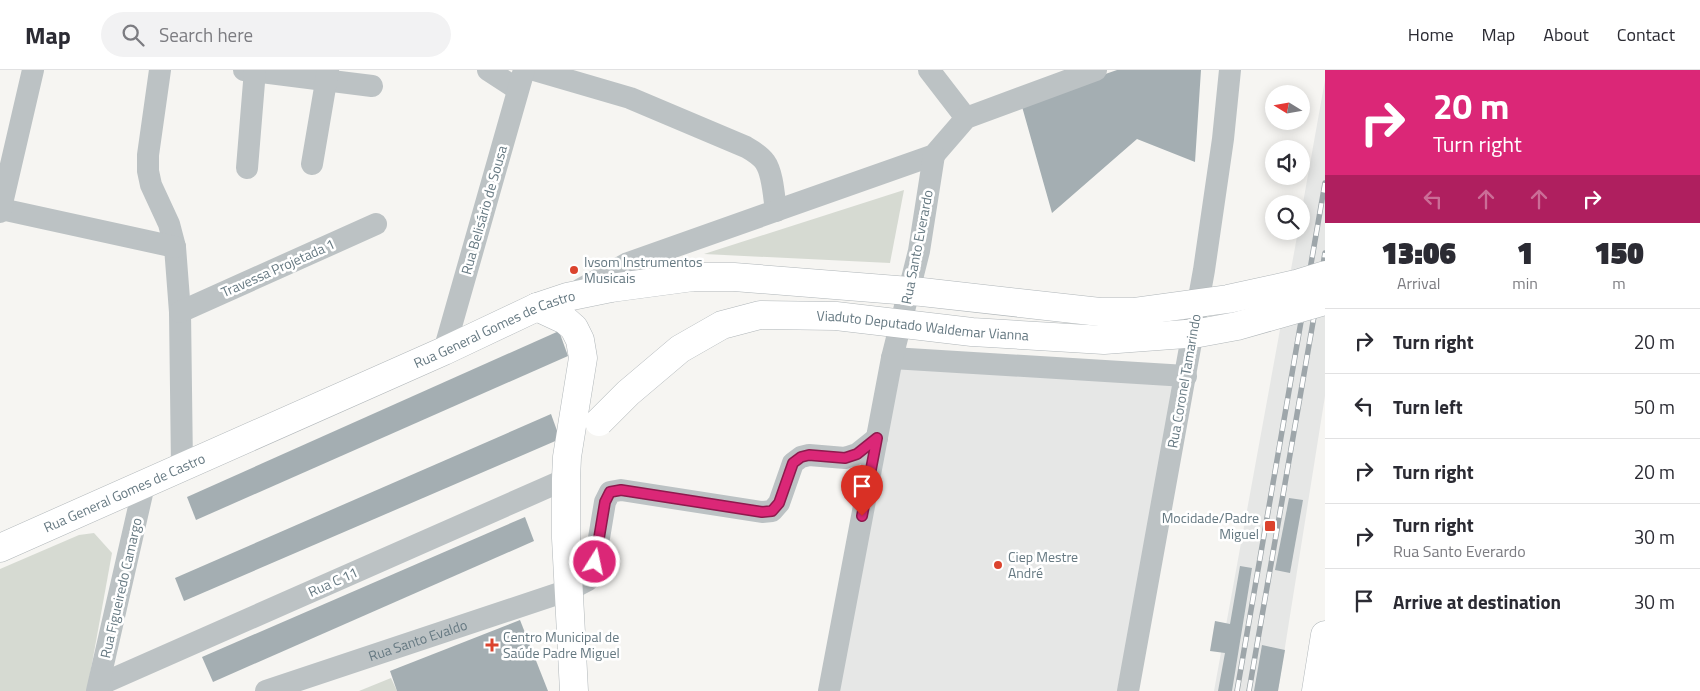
<!DOCTYPE html>
<html lang="en">
<head>
<meta charset="utf-8">
<style>
  :root { --surface:#fff; --page:#f2f2f3; --text:#2b2b33; --muted:#7c7c81; --line:#e1e1e2 }
  body { margin:0; font-family:"Titillium Web",sans-serif; background:var(--page); color:var(--text); height:100vh; display:flex; flex-direction:column; font-size:19px; white-space:nowrap }
  * { box-sizing:border-box; margin:0 }
  p { font-size:16px; color:var(--muted) }
  .icon { flex:none; width:28px; height:28px; fill:none; stroke:currentColor; stroke-width:2; stroke-linecap:round; stroke-linejoin:round }
  .map { position:relative; flex:1; overflow:hidden }
  .side { display:flex; flex-direction:column; background:var(--surface); width:375px }
  .side>* { flex:none }
  .top-card { background:#db2777; color:#fff; overflow:hidden }
  .needle { width:32px; rotate:281deg }
  .controls { position:absolute; left:1265px; top:15px; display:grid; gap:10px }
  .controls a { display:grid; place-items:center; width:45px; height:45px; border-radius:50%; background:var(--surface); box-shadow:0 2px 12px #0003; font-size:25px }
  .pin { position:absolute; display:grid; place-items:center; width:42px; height:42px; color:#fff; margin:-51px -21px; border-radius:50% 50% 50% 0; rotate:-45deg; box-shadow:0 0 5px #0007 }
  .pin .icon { rotate:45deg }
  .me { position:absolute; width:55px; margin:-28px; rotate:10deg; stroke-linejoin:round; filter:drop-shadow(0 0 4px #0008) }
  .turn { display:flex; align-items:center; gap:18px; height:105px; padding:0 25px; font-size:22px }
  .turn .icon { width:65px; height:65px; stroke-width:2.5 }
  .turn b { display:block; font-size:35px; line-height:42px }
  .lanes { display:flex; align-items:center; height:48px; padding:0 25px; background:#0003; justify-content:center; gap:25px; direction:ltr }
  .lanes .off { opacity:.35 }
  .eta { display:flex; justify-content:space-evenly; align-items:center; height:85px; text-align:center }
  .eta b { font-size:30px; font-weight:800; line-height:35px }
  ul { padding:0; list-style:none }
  li { display:flex; align-items:center; gap:15px; height:65px; padding:0 25px; border-top:1px solid var(--line) }
  li div { flex:1 }
  li b { display:block; font-size:19px }
  li em { font-style:normal }
  header { display:flex; align-items:center; gap:30px; box-sizing:border-box; height:70px; padding:0 25px; background:var(--surface); border-bottom:1px solid var(--line) }
  header strong { font-size:24px }
  nav { display:flex; gap:28px; margin-inline-start:auto; font-size:18px }
  .search { width:350px; height:45px; background:var(--page); display:flex; align-items:center; gap:12px; box-sizing:border-box; padding:0 18px; border-radius:28px; color:var(--muted); font-size:19px }
  main { display:flex; flex:1; min-height:0 }
  .map>svg:first-child { display:block }
  .built { fill:#e6e7e6 }
  .green { fill:#d6dad2 }
  .building { fill:#a4aeb2 }
  .lines { fill:none; stroke-linecap:round; stroke-linejoin:round }
  .major-casing { stroke:#b0b6b9; stroke-width:29 }
  .minor { stroke:#bcc2c4; stroke-width:22 }
  .major { stroke:#fff; stroke-width:28 }
  .rail-casing { stroke:#9ea6aa; stroke-width:5.5 }
  .rail { stroke:#fff; stroke-width:4; stroke-dasharray:11; stroke-linecap:butt }
  .major-bridge-casing { stroke:#b0b6b9; stroke-width:29; stroke-linecap:butt }
  .major-bridge { stroke:#fff; stroke-width:28 }
  .route-casing { stroke:#8e194d; stroke-width:12 }
  .route { stroke:#db2777; stroke-width:9 }
  .poi-dot { fill:#db432d; stroke:#fff; stroke-width:2 }
  .labels { text-anchor:middle; stroke-width:5; stroke-linejoin:round; paint-order:stroke }
  .street-label { font-size:14px; fill:#667982; stroke:#fff }
  .poi-label { font-size:14px; fill:#667982; stroke:#fff; text-anchor:start }
</style>
</head>
<body>
<header>
<strong>Map</strong>
<div class="search"><svg class="icon" aria-label="search" viewBox="0 0 24 24"><circle cx="10" cy="10" r="6"/><path d="M15 15l6 6"/></svg>Search here</div>
<nav><a>Home</a><a>Map</a><a>About</a><a>Contact</a></nav>
</header>
<main>
<div class="map">
<svg width="1325" height="621" viewBox="0 0 1325 621">
  <rect width="100%" height="100%" fill="#f6f5f2"/>
  <g class="built">
    <polygon points="1325,10 1325,326 1278,621 1214,621 1298,161 1301,161 1301,144"/>
    <polygon points="892,288 1181,311 1117,621 829,621"/>
  </g>
  <g class="green">
    <polygon points="904,120 890,193 704,184"/>
    <polygon points="94,463 112,483 87,621 0,621 0,499 79,465"/>
    <polygon points="391,608 397,621 359,621"/>
  </g>
  <g class="building">
    <polygon points="1117,0 1201,0 1195,92 1137,69 1052,143 1021,33"/>
    <polygon points="559,261 568,286 196,450 187,427"/>
    <polygon points="551,344 560,369 184,531 175,508"/>
    <polygon points="1289,428 1303,430 1290,503 1275,500"/>
    <polygon points="525,447 534,471 213,612 202,587"/>
    <polygon points="1240,496 1252,498 1232,621 1218,621 1225,583 1210,581 1215,551 1230,554"/>
    <polygon points="520,550 548,621 397,621 390,601"/>
    <polygon points="1262,575 1285,580 1278,621 1254,621"/>
  </g>
  <g class="lines">
    <defs>
      <g id="major">
        <polyline points="537,237 565,250 574,258 580,270 583,288 567,387 566,409 566,468 574,621"/>
        <path id="s2" d="M 0,478 L 444,281 L 537,237 L 567,227 L 611,218"/>
        <polyline points="1316,621 1325,565"/>
      </g>
    </defs>
    <use href="#major" class="major-casing"/>
    <g class="minor">
      <polyline points="160,0 148,85 148,101 151,115 169,154 175,177 180,242 182,397"/>
      <polyline points="244,0 372,16"/>
      <polyline points="488,0 517,19"/>
      <path d="M 534,0 L 630,28 L 746,77 C 753,81 761,86 765,92 C 773,103 774,128 776,141"/>
      <polyline points="929,0 966,48"/>
      <polyline points="312,94 328,0"/>
      <polyline points="247,98 255,0"/>
      <polyline points="1,139 175,177"/>
      <polyline points="0,142 33,0"/>
      <polyline points="581,219 628,193 934,85 966,48 1096,0"/>
      <polyline points="180,242 376,154"/>
      <polyline points="444,281 524,0"/>
      <polyline points="892,288 1186,306"/>
      <polyline points="99,615 566,409"/>
      <polyline points="97,621 144,415"/>
      <path id="s1" d="M 266,621 L 569,520 L 588,510 L 595,492 L 605,432 L 610,422 L 621,420 L 762,442 L 772,441 L 779,433 L 793,393 L 801,387 L 809,385 L 845,388 L 857,384 L 877,368"/>
      <polyline points="829,621 892,288 919,181 934,85"/>
      <polyline points="1128,621 1204,200 1223,69 1230,0"/>
    </g>
    <use href="#major" class="major"/>
    <defs>
      <g id="rail">
        <polyline points="1237,621 1325,113"/>
        <polyline points="1249,621 1325,183"/>
      </g>
    </defs>
    <use href="#rail" class="rail-casing"/>
    <use href="#rail" class="rail"/>
    <defs>
      <g id="major-bridge">
        <polyline points="611,218 693,207 734,207 922,222 1100,242 1133,242 1228,229 1296,214 1325,205"/>
        <path id="s3" d="M 599,352 L 628,323 L 680,279 L 722,255 L 760,245 L 836,246 L 972,262 L 1104,270 L 1199,263 L 1237,256 L 1325,231"/>
      </g>
    </defs>
    <use href="#major-bridge" class="major-bridge-casing"/>
    <use href="#major-bridge" class="major-bridge"/>
  </g>
  <g class="lines">
    <defs>
      <polyline id="route" points="595,492 605,432 610,422 621,420 762,442 772,441 779,433 793,393 801,387 809,385 845,388 857,384 877,368 862,446"/>
    </defs>
    <use href="#route" class="route-casing"/>
    <use href="#route" class="route"/>
  </g>
  <g class="poi-dot">
    <circle cx="574" cy="200" r="5"/>
    <rect x="1264" y="450" width="12" height="12" rx="2.5"/>
    <circle cx="998" cy="495" r="5"/>
    <path d="M489.5 567.5h5v5h5v5h-5v5h-5v-5h-5v-5h5z"/>
  </g>
  <g class="labels">
    <g class="street-label">
      <text transform="translate(484 140) rotate(-74)" y="5">Rua Belisário de Sousa</text>
      <text transform="translate(917 177) rotate(-79)" y="5">Rua Santo Everardo</text>
      <text transform="translate(278 198) rotate(-24)" y="5">Travessa Projetada 1</text>
      <text dy="5" stroke="none"><textPath href="#s3" startOffset="360">Viaduto Deputado Waldemar Vianna</textPath></text>
      <text dy="5" stroke="none"><textPath href="#s2" startOffset="541">Rua General Gomes de Castro</textPath></text>
      <text transform="translate(1184 311) rotate(-80)" y="5">Rua Coronel Tamarindo</text>
      <text dy="5" stroke="none"><textPath href="#s2" startOffset="136">Rua General Gomes de Castro</textPath></text>
      <text transform="translate(333 512) rotate(-24)" y="5">Rua C 11</text>
      <text transform="translate(121 518) rotate(-77)" y="5">Rua Figueiredo Camargo</text>
      <text dy="5" stroke="none"><textPath href="#s1" startOffset="160">Rua Santo Evaldo</textPath></text>
    </g>
    <g class="poi-label">
      <text x="584" y="197">Ivsom Instrumentos<tspan x="584" dy="16">Musicais</tspan></text>
      <text x="1259" y="453" text-anchor="end">Mocidade/Padre<tspan x="1259" dy="16">Miguel</tspan></text>
      <text x="1008" y="492">Ciep Mestre<tspan x="1008" dy="16">André</tspan></text>
      <text x="503" y="572">Centro Municipal de<tspan x="503" dy="16">Saúde Padre Miguel</tspan></text>
    </g>
  </g>
</svg>
<div class="controls">
<a><svg class="needle" viewBox="-14 -14 28 28"><path d="M0-13l5 13h-10z" fill="#e53935"/><path d="M0 13l5-13h-10z" fill="#7c7c81"/></svg></a>
<a><svg class="icon" aria-label="sound" viewBox="0 0 24 24"><path d="M4 9h4l5-4v14l-5-4H4zM17 9q2 3 0 6"/></svg></a>
<a><svg class="icon" aria-label="search" viewBox="0 0 24 24"><circle cx="10" cy="10" r="6"/><path d="M15 15l6 6"/></svg></a>
</div>
<div class="pin" style="left:862px;top:446px;background:#d93025"><svg class="icon" aria-label="arrive" viewBox="0 0 24 24"><path d="M6 21V4h12l-3 4 3 4H6"/></svg></div>
<svg class="me" style="left:595px;top:492px" viewBox="-20 -20 40 40"><circle r="17" fill="#db2777" stroke="#fff" stroke-width="3"/><path d="M0-11L8 9 0 5-8 9z" fill="#fff"/></svg>
</div>
<section class="side">
<div class="top-card">
<div class="turn"><svg class="icon" aria-label="right" viewBox="0 0 24 24"><path d="M7 20v-9h11M14 6l5 5-5 5"/></svg><div><b>20 m</b>Turn right</div></div>
<div class="lanes"><svg class="icon off" aria-label="left" viewBox="0 0 24 24"><path d="M17 20v-9H6M10 6l-5 5 5 5"/></svg><svg class="icon off" aria-label="ahead" viewBox="0 0 24 24"><path d="M12 20V5M6 11l6-6 6 6"/></svg><svg class="icon off" aria-label="ahead" viewBox="0 0 24 24"><path d="M12 20V5M6 11l6-6 6 6"/></svg><svg class="icon" aria-label="right" viewBox="0 0 24 24"><path d="M7 20v-9h11M14 6l5 5-5 5"/></svg></div>
</div>
<div class="eta">
<div><b>13:06</b><p>Arrival</p></div>
<div><b>1</b><p>min</p></div>
<div><b>150</b><p>m</p></div>
</div>
<ul>
<li><svg class="icon" aria-label="right" viewBox="0 0 24 24"><path d="M7 20v-9h11M14 6l5 5-5 5"/></svg><div><b>Turn right</b></div><em>20 m</em></li>
<li><svg class="icon" aria-label="left" viewBox="0 0 24 24"><path d="M17 20v-9H6M10 6l-5 5 5 5"/></svg><div><b>Turn left</b></div><em>50 m</em></li>
<li><svg class="icon" aria-label="right" viewBox="0 0 24 24"><path d="M7 20v-9h11M14 6l5 5-5 5"/></svg><div><b>Turn right</b></div><em>20 m</em></li>
<li><svg class="icon" aria-label="right" viewBox="0 0 24 24"><path d="M7 20v-9h11M14 6l5 5-5 5"/></svg><div><b>Turn right</b><p>Rua Santo Everardo</p></div><em>30 m</em></li>
<li><svg class="icon" aria-label="arrive" viewBox="0 0 24 24"><path d="M6 21V4h12l-3 4 3 4H6"/></svg><div><b>Arrive at destination</b></div><em>30 m</em></li>
</ul>
</section>
</main>
</body>
</html>
